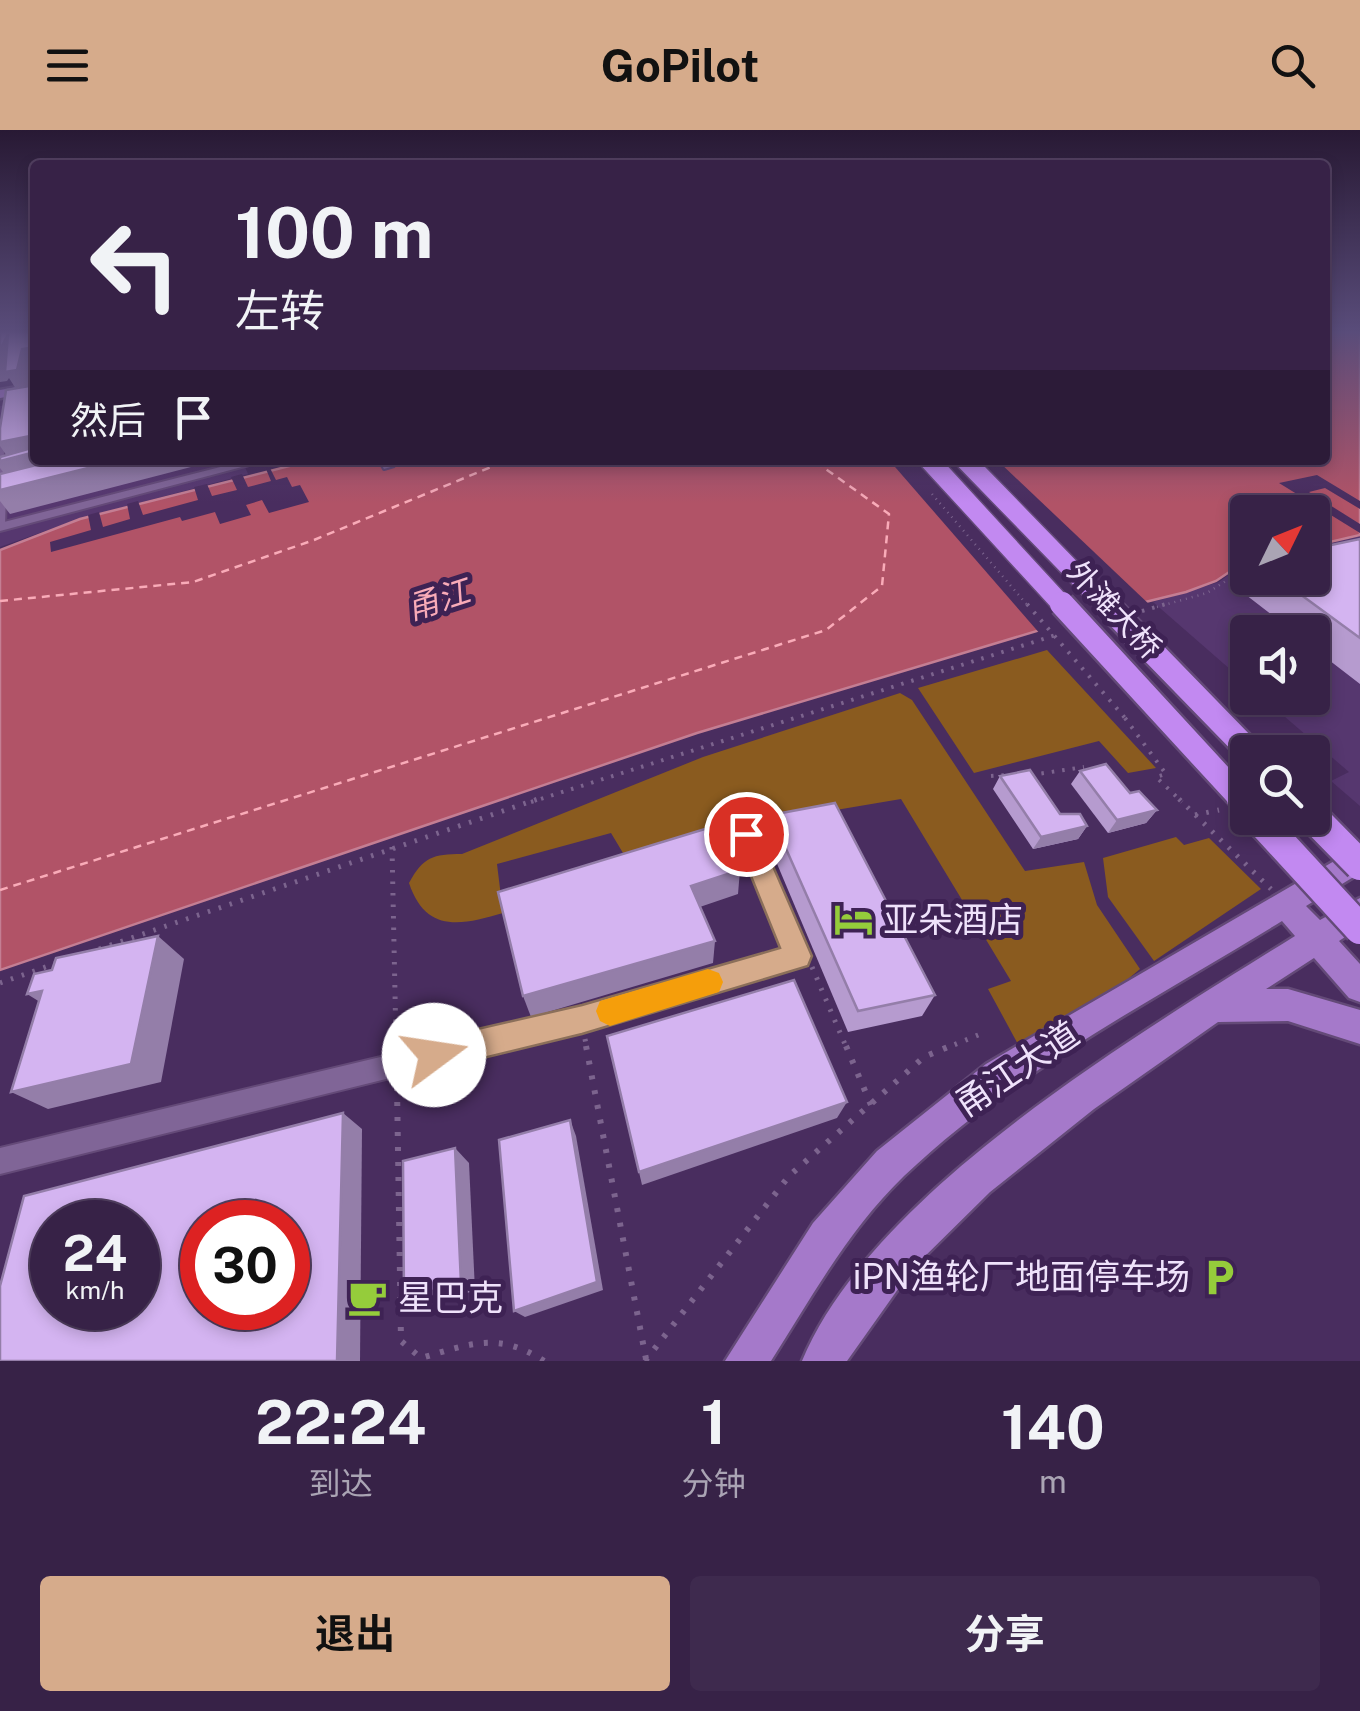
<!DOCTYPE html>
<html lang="zh">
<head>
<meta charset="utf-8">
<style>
  :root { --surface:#372247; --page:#3e2a4e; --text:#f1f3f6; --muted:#aaa4b4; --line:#513f60; --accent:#d6ab8b }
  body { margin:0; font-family:"Public Sans","Noto Sans SC",sans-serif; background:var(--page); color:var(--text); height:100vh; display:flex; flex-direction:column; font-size:38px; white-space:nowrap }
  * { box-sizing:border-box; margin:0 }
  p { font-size:32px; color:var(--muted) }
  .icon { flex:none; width:55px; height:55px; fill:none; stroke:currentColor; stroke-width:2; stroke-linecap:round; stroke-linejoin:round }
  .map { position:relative; height:1231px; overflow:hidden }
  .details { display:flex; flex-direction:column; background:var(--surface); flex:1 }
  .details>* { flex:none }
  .guide { position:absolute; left:30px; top:30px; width:1300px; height:305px; border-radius:10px; box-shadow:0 5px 15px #0003,0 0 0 2px var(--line); background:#372247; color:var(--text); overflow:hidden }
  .needle { width:65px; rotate:47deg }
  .controls { position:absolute; left:1230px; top:365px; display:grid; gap:20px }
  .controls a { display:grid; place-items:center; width:100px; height:100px; border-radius:10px; background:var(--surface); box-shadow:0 5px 15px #0003,0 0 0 2px var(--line); font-size:50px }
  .speed { position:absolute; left:30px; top:1070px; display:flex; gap:20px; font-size:50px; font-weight:700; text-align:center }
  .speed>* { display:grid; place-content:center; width:130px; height:130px; border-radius:50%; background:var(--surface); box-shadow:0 5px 15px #0003,0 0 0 2px var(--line); line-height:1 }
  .speed small { font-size:25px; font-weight:400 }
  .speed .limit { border:15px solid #d22; background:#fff; color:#111 }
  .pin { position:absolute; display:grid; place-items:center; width:85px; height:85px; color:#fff; margin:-42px; border:5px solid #fff; border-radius:50%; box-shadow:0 2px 10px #0007 }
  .me { position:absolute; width:110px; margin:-55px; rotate:76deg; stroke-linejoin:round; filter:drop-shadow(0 0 8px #0008) }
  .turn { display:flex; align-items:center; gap:35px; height:210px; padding:0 40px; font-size:45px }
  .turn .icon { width:130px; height:130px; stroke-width:2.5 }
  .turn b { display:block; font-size:70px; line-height:85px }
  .then { display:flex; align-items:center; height:95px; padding:0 40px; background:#0003; gap:20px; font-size:38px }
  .eta { display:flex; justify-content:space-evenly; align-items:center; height:170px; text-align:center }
  .eta b { font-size:60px; font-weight:700; line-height:70px }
  .cta { display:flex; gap:20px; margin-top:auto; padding:20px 40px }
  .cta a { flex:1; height:115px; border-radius:10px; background:var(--accent); color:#111; font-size:40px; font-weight:700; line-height:115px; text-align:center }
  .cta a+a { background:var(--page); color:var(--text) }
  header { display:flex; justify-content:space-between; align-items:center; height:130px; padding:0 40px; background:var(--accent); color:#111; font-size:45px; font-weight:700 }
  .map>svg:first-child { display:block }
  .built { fill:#56376f }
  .green { fill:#8a5b1f }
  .water { fill:#b15367; stroke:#c47e93; stroke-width:2.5 }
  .pier { fill:#492d5f }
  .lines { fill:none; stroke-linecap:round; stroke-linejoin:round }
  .ferry { stroke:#f9abb8; stroke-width:2.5; stroke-dasharray:8 6; stroke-linecap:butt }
  .lane-far1-casing { stroke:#644a78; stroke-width:8 }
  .lane-casing { stroke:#644a78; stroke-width:10 }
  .street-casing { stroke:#644a78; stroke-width:4 }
  .secondary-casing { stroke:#644a78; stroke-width:5 }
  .path-far3 { stroke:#7c648e; stroke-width:2.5; stroke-dasharray:1 5; stroke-linecap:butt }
  .path-far2 { stroke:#7c648e; stroke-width:4; stroke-dasharray:2.5 8; stroke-linecap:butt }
  .path-far1 { stroke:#7c648e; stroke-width:5; stroke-dasharray:2.5 9; stroke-linecap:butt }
  .path { stroke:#7c648e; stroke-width:6; stroke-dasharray:4 11; stroke-linecap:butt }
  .lane-far1 { stroke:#806597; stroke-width:5 }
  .lane { stroke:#806597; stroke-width:6 }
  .street { fill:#806597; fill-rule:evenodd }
  .secondary { fill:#a579ca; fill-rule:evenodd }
  .primary-bridge-far2-casing { stroke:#644a78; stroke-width:22; stroke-linecap:butt }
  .primary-bridge-far1-casing { stroke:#644a78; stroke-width:29; stroke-linecap:butt }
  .primary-bridge-casing { stroke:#644a78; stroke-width:35; stroke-linecap:butt }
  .path-bridge-far1 { stroke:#7c648e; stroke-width:2.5; stroke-dasharray:1 5; stroke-linecap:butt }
  .path-bridge { stroke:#7c648e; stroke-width:4; stroke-dasharray:2.5 8; stroke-linecap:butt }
  .primary-bridge-far2 { stroke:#c289f1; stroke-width:19 }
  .primary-bridge-far1 { stroke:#c289f1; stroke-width:24 }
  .primary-bridge { stroke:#c289f1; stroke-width:30 }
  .wall { fill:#b69bcf }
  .shaded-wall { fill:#947ea9 }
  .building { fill:#d4b4f1; stroke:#947ea9; stroke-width:2.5; fill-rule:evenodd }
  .route { fill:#d6ab8b; stroke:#8b6f5a; stroke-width:2.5 }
  .slow { fill:#f59e0b }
  .labels { text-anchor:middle; stroke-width:10; stroke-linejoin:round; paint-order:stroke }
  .street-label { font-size:30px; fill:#efe2fb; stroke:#3e2254 }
  .water-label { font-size:32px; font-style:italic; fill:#f9abb8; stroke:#3e2254 }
  .near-poi-label { font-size:35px; fill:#efe2fb; stroke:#3e2254; text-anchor:start }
  .near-street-label { font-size:35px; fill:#efe2fb; stroke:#3e2254 }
</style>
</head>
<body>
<header><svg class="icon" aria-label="menu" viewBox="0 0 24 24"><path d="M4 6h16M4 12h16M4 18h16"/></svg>GoPilot<svg class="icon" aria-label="search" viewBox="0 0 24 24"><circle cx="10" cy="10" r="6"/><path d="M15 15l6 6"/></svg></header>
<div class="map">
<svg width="1360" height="1231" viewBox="0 0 1360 1231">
  <rect width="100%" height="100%" fill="#492d5f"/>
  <g class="built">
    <polygon points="35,270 35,330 242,330 248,344 79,389 0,417 0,276"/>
    <polygon points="1360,406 1360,676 1331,651 1349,642 1263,568 1312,568 1312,502 1248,502 1247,554 1153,472 1219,452 1247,431 1248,448 1312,448 1313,417"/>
  </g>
  <g class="green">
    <polygon points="1047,520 1156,638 1128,643 1099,611 974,643 918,558"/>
    <path d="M 900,563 L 912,570 L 1025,741 L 1084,732 L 1097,775 L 1140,839 L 1058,908 L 1019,916 L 988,859 L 1011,851 L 901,669 L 724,699 L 623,723 L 611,703 L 497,734 L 503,783 C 462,795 426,804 409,753 C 423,727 433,724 462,724 L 703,627 Z"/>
    <polygon points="1176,707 1184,715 1209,708 1261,759 1154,831 1108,767 1103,728"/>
  </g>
  <polygon class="water" points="1325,201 1360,201 1360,405 1313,416 1312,382 1248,382 1247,430 1216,451 1186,462 1080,488 697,603 0,840 0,420 80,389 313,330 1325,330"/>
  <g class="pier">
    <polygon points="889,330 997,330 1151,476 1041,505"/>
    <polygon points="270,338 276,350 287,347 292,357 300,355 309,372 269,383 262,370 246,375 251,385 220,394 215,382 182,391 180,387 51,422 50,412 91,400 88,385 99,382 103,397 130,389 127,374 138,371 143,385 198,370 194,357 207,354 212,366 237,360 231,347 242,344 248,357 271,351 266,339"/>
    <polygon points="1317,345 1360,371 1360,379 1325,358 1309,362 1360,394 1360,403 1279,353"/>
  </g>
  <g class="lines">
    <g class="ferry">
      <polyline points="0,471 193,452 314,410 508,330"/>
      <polyline points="0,760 826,500 882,456 889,384 813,330"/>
    </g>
    <defs>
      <polyline id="lane-far1" points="1,323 2,308"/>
      <g id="lane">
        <polyline points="0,344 1,321"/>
        <polyline points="2,396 3,364"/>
      </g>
      <g id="street">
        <polygon points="248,330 268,330 0,401 0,393"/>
        <polygon points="379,330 391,330 394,336 384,339"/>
        <polygon points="755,695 762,697 765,703 758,710 809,826 806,833 581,901 0,1044 0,1018 581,879 785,820 736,704 739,698"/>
      </g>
      <g id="secondary">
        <polygon points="35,254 35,262 0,268 0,260"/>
        <path d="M 1360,716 L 1360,743 L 1306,776 L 1320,790 L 1360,768 L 1360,797 L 1339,811 L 1360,834 L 1360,872 L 1349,868 L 1314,828 L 1266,859 L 1288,859 L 1360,880 L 1360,914 L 1288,891 L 1218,892 L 1094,979 L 990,1062 L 913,1138 L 847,1231 L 802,1231 C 873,1060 1142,902 1295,806 L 1282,791 C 1154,870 1014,941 904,1046 C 849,1099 811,1168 771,1231 L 725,1231 L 813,1093 L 877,1021 L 986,934 Z"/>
      </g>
    </defs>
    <use href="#lane-far1" class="lane-far1-casing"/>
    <use href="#lane" class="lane-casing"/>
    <use href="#street" class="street-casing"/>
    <use href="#secondary" class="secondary-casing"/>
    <polyline class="path-far3" points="1157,477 1207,463 1248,437"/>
    <g class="path-far2">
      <polyline points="1142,481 1166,474"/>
      <polyline points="1125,588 1166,644 1156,647 1182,672"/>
      <polyline points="1031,645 1084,637"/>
      <polyline points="991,646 1006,645"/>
      <polyline points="531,672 1059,504"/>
    </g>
    <g class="path-far1">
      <polyline points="1179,669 1271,759"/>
      <polyline points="1195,685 1219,680"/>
      <polyline points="392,717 396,912"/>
      <polyline points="99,819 538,669"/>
      <polyline points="812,837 847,919"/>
      <polyline points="0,853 57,833"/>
      <polyline points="585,909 587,919"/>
      <polyline points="944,919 983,903"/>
    </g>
    <g class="path">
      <polyline points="586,916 646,1229"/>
      <polyline points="846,916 871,975"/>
      <path d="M 397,957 L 401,1211 L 421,1228 C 470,1214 498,1201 544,1231"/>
      <polyline points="645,1231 789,1046 924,927 950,916"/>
    </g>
    <use href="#lane-far1" class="lane-far1"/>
    <use href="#lane" class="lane"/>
    <use href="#street" class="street"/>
    <use href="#secondary" class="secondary"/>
    <defs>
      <g id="primary-bridge-far2">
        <polyline points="929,330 1064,477"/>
        <polyline points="965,330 1108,477"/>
      </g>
      <g id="primary-bridge-far1">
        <polyline points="1062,474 1244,672"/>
        <polyline points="1106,474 1250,622"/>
      </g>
      <g id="primary-bridge">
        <polyline points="1242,669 1248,676"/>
        <polyline points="1312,686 1360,735"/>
        <polyline points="1258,688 1360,799"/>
      </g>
    </defs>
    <use href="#primary-bridge-far2" class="primary-bridge-far2-casing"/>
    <use href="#primary-bridge-far1" class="primary-bridge-far1-casing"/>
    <use href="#primary-bridge" class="primary-bridge-casing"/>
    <polyline class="path-bridge-far1" points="932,364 1029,477"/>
    <polyline class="path-bridge" points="1027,474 1125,588"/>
    <use href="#primary-bridge-far2" class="primary-bridge-far2"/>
    <use href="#primary-bridge-far1" class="primary-bridge-far1"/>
    <use href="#primary-bridge" class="primary-bridge"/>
  </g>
  <g class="wall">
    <polygon points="1360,409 1360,554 1312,517 1312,502 1294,502 1237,458 1248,443 1248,448 1312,448"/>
    <polygon points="1080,641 1130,663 1157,680 1146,693 1108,703 1071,654"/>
    <polygon points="1000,646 1060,684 1087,696 1078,709 1033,719 993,659"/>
    <polygon points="771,685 935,865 922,886 848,902 767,710"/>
  </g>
  <g class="shaded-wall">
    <polygon points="8,204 22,219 35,217 35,238 29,260 18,262 9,248 7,251 0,252 0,220"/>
    <polygon points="32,305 35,310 35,330 102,330 12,354 0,338 0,331 9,329 0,316 0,312"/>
    <polygon points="120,330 218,330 10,384 0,371 0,360"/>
    <polygon points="1157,680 1146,693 1108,703 1117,690"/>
    <polygon points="1087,696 1078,709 1033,719 1041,707"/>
    <polygon points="740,740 738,764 691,780 691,756"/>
    <polygon points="158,806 184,829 161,952 48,979 11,962"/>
    <polygon points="715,811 713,833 531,887 523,866"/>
    <polygon points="42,861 61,885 27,864"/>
    <polygon points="847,972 837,988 642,1055 639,1042"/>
    <polygon points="343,983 362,999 360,1231 337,1231"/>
    <polygon points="570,990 576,1006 603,1160 525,1187 514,1181"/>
    <polygon points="455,1018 469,1033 475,1161 421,1174 404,1168"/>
  </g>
  <g class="building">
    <polygon points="0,201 35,201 35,217 22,219 17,240 5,242 8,204 0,220"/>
    <polygon points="35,255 35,305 0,312 0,298 6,260"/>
    <polygon points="35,317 35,322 0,331 0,327"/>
    <polygon points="56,330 120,330 0,360 0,344"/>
    <polygon points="1360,409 1360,508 1278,448 1312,448 1312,419"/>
    <polygon points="1106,634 1130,663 1139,661 1157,680 1117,690 1080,641"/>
    <polygon points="1030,640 1060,684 1080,684 1087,696 1041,707 1000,646"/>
    <polygon points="835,673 935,865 858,881 771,685"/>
    <polygon points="718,695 740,740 691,756 715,811 523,866 498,762"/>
    <polygon points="158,806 131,934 11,962 42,861 27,864 34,844 52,840 56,828"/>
    <polygon points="794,850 847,972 639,1042 607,906"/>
    <path d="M 343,983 L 337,1231 L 0,1231 L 0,1156 L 24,1066 ZM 52,1092 L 138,1092 L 138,1178 L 52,1178 ZM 202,1092 L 288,1092 L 288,1178 L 202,1178 Z"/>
    <polygon points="570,990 597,1152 514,1181 499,1010"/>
    <polygon points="455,1018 461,1154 404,1168 403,1031"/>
  </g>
  <linearGradient id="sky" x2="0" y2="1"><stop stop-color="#281934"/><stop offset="0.54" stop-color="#594c7a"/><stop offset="1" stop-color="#594c7a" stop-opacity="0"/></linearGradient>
  <rect width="1360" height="373" fill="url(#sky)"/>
  <polygon class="route" points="746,694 755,697 759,704 812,826 808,836 582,904 434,940 423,936 418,925 423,914 434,909 582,875 780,818 734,704 737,697"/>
  <polygon class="slow" points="708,839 719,843 723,852 719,862 610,896 600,891 596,881 600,871"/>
  <defs>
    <symbol id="hotel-bare" viewBox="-9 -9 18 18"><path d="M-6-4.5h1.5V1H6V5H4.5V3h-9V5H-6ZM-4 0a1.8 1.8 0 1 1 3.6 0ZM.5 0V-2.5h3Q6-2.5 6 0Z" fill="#95cc3b" stroke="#3e2254" stroke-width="2.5" paint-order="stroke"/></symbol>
    <symbol id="parking-bare" viewBox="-9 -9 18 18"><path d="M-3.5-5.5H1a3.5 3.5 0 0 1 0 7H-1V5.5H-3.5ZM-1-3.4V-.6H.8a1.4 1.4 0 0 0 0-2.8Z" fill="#95cc3b" stroke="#3e2254" stroke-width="2.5" paint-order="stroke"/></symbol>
    <symbol id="cafe-bare" viewBox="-9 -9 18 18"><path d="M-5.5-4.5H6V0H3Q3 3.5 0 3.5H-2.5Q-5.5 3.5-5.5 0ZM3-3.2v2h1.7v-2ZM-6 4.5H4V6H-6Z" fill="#95cc3b" stroke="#3e2254" stroke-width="2.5" paint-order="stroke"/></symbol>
  </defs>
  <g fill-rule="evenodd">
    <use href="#hotel-bare" x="826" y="762" width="55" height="55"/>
    <use href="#parking-bare" x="1192" y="1120" width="55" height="55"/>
    <use href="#cafe-bare" x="340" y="1140" width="55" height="55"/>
  </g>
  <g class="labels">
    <g class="street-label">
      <text transform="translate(1114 480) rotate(47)" y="10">外滩大桥</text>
    </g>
    <g class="water-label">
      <text transform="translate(438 470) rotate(-18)" y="11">甬江</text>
    </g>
    <g class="near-poi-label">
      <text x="883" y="802">亚朵酒店</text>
      <text x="1190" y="1159" text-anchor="end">iPN渔轮厂地面停车场</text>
      <text x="398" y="1180">星巴克</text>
    </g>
    <g class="near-street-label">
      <text transform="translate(1017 939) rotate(-34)" y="12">甬江大道</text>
    </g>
  </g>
</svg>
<div class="controls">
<a><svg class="needle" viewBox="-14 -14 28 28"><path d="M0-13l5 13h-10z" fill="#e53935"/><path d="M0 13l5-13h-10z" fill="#aaa4b4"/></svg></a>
<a><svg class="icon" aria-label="sound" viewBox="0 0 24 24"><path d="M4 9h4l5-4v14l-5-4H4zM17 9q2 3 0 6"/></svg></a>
<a><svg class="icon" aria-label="search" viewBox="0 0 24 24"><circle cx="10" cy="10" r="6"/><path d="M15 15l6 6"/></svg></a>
</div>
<div class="speed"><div>24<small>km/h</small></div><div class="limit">30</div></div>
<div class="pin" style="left:746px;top:704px;background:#d93025"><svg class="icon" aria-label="arrive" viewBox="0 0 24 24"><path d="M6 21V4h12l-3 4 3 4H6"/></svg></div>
<svg class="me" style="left:434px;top:925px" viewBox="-20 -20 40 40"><circle r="19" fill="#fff"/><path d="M0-13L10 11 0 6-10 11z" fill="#d6ab8b"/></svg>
<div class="guide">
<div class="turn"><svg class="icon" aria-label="left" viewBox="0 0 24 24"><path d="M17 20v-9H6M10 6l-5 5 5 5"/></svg><div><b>100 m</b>左转</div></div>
<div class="then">然后<svg class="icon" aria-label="arrive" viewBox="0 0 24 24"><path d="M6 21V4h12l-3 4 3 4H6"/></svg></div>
</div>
</div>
<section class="details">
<div class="eta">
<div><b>22:24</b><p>到达</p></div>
<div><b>1</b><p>分钟</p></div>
<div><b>140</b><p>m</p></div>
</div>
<div class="cta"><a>退出</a><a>分享</a></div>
</section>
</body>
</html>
